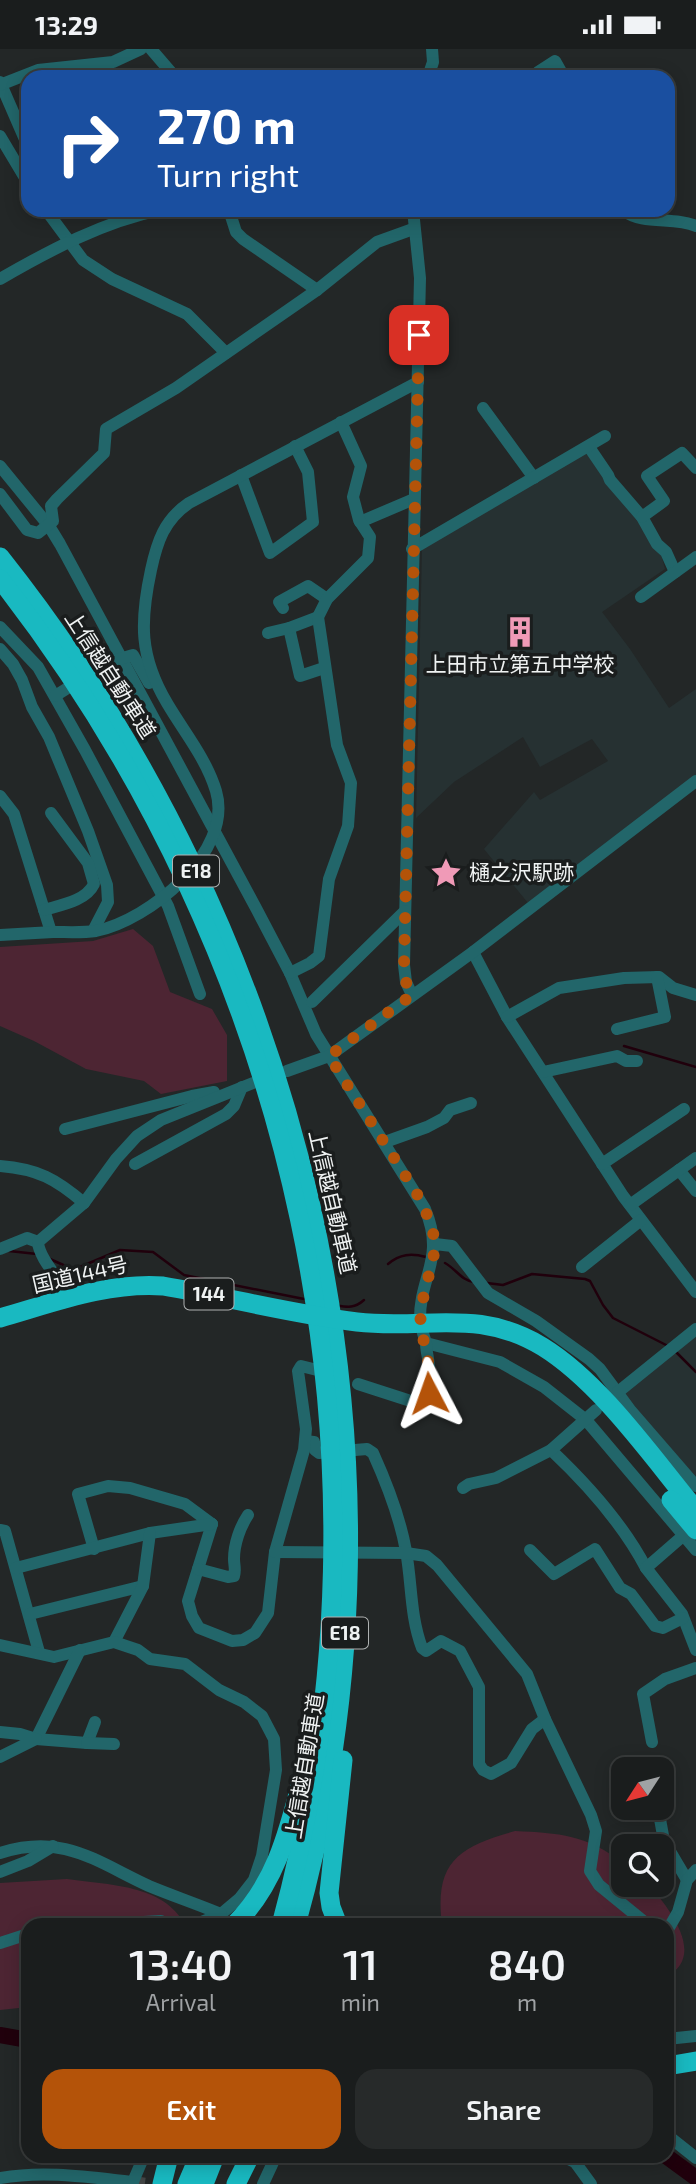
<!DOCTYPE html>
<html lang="en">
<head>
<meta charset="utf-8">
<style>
  :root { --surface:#1a1d1d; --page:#272a2a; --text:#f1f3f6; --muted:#9fa2a4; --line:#383b3b; --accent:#b45309 }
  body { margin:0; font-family:"Exo 2","Noto Sans JP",sans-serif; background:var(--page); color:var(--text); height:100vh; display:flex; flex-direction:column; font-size:26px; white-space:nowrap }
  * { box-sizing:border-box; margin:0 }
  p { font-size:23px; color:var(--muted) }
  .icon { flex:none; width:38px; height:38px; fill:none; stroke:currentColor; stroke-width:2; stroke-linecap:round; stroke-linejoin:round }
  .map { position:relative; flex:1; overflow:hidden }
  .details { position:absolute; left:21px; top:1869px; width:653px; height:245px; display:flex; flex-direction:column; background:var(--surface); border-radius:21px; box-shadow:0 4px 18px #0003,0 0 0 2px var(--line) }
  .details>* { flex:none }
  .banner { position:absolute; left:21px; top:21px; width:654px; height:147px; border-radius:21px; box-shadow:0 4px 18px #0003,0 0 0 2px var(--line); background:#1a4fa0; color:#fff; overflow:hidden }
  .needle { width:46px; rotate:234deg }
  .tools { position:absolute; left:611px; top:1708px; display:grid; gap:14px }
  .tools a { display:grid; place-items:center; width:63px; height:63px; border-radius:14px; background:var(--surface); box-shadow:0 4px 18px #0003,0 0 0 2px var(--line); font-size:35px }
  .pin { position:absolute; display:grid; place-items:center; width:60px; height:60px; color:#fff; margin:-30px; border-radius:14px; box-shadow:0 4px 10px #0006 }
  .me { position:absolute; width:77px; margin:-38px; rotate:356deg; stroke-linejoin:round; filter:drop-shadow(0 0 5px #0008) }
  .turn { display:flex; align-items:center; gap:24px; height:147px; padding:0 21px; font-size:32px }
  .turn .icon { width:91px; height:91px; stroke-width:2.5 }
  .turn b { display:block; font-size:49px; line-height:60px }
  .eta { display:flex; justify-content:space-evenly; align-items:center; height:119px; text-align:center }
  .eta b { font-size:42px; font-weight:600; line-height:49px }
  .primary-button { display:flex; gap:14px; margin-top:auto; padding:14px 21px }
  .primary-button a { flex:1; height:80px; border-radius:21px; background:var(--accent); color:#fff; font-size:28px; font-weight:600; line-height:80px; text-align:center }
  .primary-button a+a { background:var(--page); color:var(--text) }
  .status { display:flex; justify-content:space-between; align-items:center; height:49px; padding:0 35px; background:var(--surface); direction:ltr }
  .status svg { height:19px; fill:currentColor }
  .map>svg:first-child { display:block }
  .built { fill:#263132 }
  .green { fill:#4d2533 }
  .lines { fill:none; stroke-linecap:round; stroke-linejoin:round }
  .stream { stroke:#20000c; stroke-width:2.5 }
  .river { stroke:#20000c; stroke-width:16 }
  .minor-tunnel { stroke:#424545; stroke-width:12; stroke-dasharray:12 6; stroke-linecap:butt }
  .minor { stroke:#22666a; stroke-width:12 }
  .highway { stroke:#19b9c1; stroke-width:19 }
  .route { stroke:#b45309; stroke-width:12; stroke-dasharray:0 21.6 }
  .labels { text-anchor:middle; stroke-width:7; stroke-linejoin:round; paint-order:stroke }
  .shield { fill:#1a1d1d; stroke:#afb2b2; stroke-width:2 }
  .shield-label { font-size:19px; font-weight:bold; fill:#eff2f2 }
  .poi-label { font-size:21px; fill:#eff2f2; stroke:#1a1d1d }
  .street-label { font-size:21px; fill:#eff2f2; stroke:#1a1d1d }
</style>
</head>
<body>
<div class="status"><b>13:29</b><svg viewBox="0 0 49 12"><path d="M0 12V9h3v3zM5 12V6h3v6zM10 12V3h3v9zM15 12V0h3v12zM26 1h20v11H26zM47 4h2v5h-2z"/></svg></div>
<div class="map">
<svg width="696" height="2135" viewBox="0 0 696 2135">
  <rect width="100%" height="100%" fill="#232727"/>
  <g class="built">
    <polygon points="587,402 644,476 661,505 665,520 602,563 630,600 669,659 696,640 696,726 528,854 484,800 534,743 540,751 608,712 592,690 540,718 523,688 454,733 416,769 422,500"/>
    <polygon points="696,1284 696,1428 622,1344"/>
  </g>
  <g class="green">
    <polygon points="133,880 153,897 170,943 212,960 227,986 227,1032 161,1045 144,1032 86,1020 34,992 0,977 0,898 93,892"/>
    <path d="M 515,1782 C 559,1784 587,1786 623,1814 L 623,1836 L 649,1836 C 664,1853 696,1892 680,1916 C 677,1921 671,1925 667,1928 L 667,1876 L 442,1876 C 434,1812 459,1798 515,1782 Z"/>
    <path d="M 67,1830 C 107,1836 164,1835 185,1876 L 28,1876 L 28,1958 L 0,1961 L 0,1834 Z"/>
  </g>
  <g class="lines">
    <g class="stream">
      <polyline points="624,997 696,1018"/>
      <polyline points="9,1202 37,1205"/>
      <polyline points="50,1210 70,1219 80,1218 120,1201 153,1203 184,1226 304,1250"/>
      <path d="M 445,1214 C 456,1220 462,1232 474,1233"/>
      <path d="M 388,1215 C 400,1205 411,1204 426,1208"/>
      <polyline points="487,1234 503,1236 532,1225 585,1230 590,1232 603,1256 613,1269 670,1298"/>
      <path d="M 334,1256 C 347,1258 354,1260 364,1251"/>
      <polyline points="675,1302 696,1323"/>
    </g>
    <g class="river">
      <polyline points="0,1986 28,1991"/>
      <polyline points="666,2107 696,2129"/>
    </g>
    <polyline class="minor-tunnel" points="133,2133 148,2135"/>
    <g class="minor">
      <polyline points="151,0 175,28"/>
      <polyline points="538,23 555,12 564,28"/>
      <polyline points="428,28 433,13 432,0"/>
      <polyline points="0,33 27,95"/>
      <polyline points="0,36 38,21 113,13 141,0"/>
      <polyline points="0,87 28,134"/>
      <polyline points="46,161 83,211 112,230 187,265 226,304"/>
      <polyline points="229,161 236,183 243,190 317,241"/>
      <path d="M 623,161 C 643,177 673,167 696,177"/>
      <path d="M 0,230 C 50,201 103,173 160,161"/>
      <polyline points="483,359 534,429"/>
      <polyline points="589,398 608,426 610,431 642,468 657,495 666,503 675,523"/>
      <path d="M 0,417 L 49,477 L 60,495 L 257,861 L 290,924 L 316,985 L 425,1160 C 446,1210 419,1227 420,1272 C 421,1279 424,1287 426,1294 L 500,1313 L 544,1338 L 586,1371 L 696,1501"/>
      <polyline points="241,426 270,504 313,473 308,423 295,397"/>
      <polyline points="0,445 27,481 38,484 53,472 51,457 57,450 104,404 106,380 176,339 317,241 377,193 413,180"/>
      <polyline points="642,468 664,452 647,427 682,404 696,419"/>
      <polyline points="360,473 414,450"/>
      <polyline points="412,500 605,387"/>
      <polyline points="641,548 696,508"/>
      <polyline points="283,559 279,553 308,537 327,550"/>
      <polyline points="0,578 38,618 85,701 168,857 200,945"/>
      <polyline points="289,579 300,627 324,619"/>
      <polyline points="268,584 289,579 318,568"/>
      <polyline points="0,600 13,615 22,631 32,658 49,688 88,782 107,836 108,853 93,882"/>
      <polyline points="55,647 109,613 133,606 149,634"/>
      <polyline points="0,747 14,765 51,883"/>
      <path d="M 44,861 C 61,856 86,852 94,835 L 88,814 L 51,764"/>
      <path d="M 0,886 C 18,885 35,884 53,883 C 67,883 82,884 96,882 C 149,871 234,803 216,742 C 206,709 184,683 167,654 C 139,607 140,572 151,521 C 157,493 164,471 189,454 L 418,333"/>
      <polyline points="473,903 507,968 623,1147 696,1243"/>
      <polyline points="290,924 310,914 319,907 329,830 348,777 351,734 337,696 318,568 327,550 368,509 370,488 359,471 353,448 361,417 341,373"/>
      <polyline points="412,946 406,933 404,916 420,229 413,161"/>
      <polyline points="312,953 405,862"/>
      <polyline points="507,968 559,939 624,929 659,928 673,939 696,946"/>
      <polyline points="617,980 665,968 657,928"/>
      <polyline points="287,1022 329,1007 473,903 696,732"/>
      <polyline points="543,1023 617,1007 626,1012 637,1012"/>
      <polyline points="65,1080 192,1047 214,1043"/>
      <polyline points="385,1093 427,1078 444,1069 450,1061 471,1054"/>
      <polyline points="135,1115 226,1065 234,1057 242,1038"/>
      <polyline points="602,1115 684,1060"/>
      <path d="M 0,1117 C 38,1120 56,1130 84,1154"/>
      <polyline points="679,1121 696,1142"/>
      <polyline points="630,1156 696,1109"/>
      <polyline points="435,1195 452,1197 488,1244 536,1272 589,1310 600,1320 631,1362 696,1437"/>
      <polyline points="0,1200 27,1189 38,1193"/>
      <polyline points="582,1218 641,1171"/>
      <path d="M 70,1249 C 61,1231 39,1210 38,1193 L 84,1154 L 116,1110 L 137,1087 L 161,1071 L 253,1034"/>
      <path d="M 358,1335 L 423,1356 L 429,1344 C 427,1334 429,1328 429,1319 C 429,1310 426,1303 426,1294"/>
      <polyline points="618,1343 696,1280"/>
      <path d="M 305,1392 L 314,1393 L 315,1401 L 319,1404 L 367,1400 L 373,1404 C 387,1435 400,1468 406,1502 C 412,1535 410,1567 422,1599 L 426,1602 L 441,1592 L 460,1602 L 479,1638 L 479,1715 L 483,1721 L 491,1725 L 511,1714 L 532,1680 L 545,1670"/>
      <path d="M 551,1401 C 586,1434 624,1477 646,1519"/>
      <polyline points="463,1439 469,1435 496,1429 551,1401 596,1361"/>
      <polyline points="212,1475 188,1552 192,1567 199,1579 232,1592 243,1591 255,1584 268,1564 275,1503 304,1401 306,1380 298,1322 301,1317 317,1321"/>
      <polyline points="0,1481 5,1482 39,1603"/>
      <polyline points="684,1486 646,1519 682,1565 696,1601"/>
      <polyline points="94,1500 78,1445 108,1437 130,1439 185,1455 212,1475"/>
      <polyline points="530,1501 554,1525 595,1500 620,1539 631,1545 655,1577 663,1579 683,1569"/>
      <polyline points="275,1503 406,1504 426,1507 437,1516 527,1625 545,1670 591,1766 596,1782 590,1822 599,1836 648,1876"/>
      <polyline points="16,1519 150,1484 212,1475"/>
      <path d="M 198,1520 L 228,1528 L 234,1527 C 236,1520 234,1517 234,1510 C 234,1495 240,1478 248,1466"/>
      <polyline points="30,1565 143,1537"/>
      <polyline points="114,1593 143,1537 150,1484"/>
      <polyline points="0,1596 54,1608 114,1593 138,1601 150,1610 185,1615 219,1641 244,1653 262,1667 274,1690 276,1721 262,1807 254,1831 240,1849 221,1865 194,1876"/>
      <polyline points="80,1601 36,1690 87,1694 95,1673"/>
      <polyline points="0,1683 20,1685 36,1690 0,1708"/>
      <polyline points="652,1693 643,1645 665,1630 696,1619"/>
      <polyline points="87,1694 114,1695"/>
      <polyline points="658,1759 664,1792 687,1831"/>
      <path d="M 0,1804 C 63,1784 95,1812 149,1837 C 173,1847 197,1855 221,1865"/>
      <polyline points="0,1823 28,1812 53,1797"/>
      <polyline points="91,1876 161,1872 168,1876"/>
      <polyline points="667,1882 678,1863 687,1831 696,1821"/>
      <polyline points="0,1894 28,1885"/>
      <polyline points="667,1990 696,1987"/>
      <polyline points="667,2086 696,2109"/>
      <polyline points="562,2107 575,2113 591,2135"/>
      <path d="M 0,2129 C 44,2121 88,2128 133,2133"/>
      <polyline points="132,2135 144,2107"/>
      <polyline points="263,2135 276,2107"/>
    </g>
    <g class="highway">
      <path d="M 0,508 C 302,888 429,1404 296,1876"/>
      <path d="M 0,530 C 297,910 408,1409 281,1876"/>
      <path d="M 0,1269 C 53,1254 107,1233 163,1237 C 227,1248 292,1265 357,1273 C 427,1281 477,1258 543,1298 C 601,1334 652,1408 696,1461"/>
      <polyline points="671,1451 696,1481"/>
      <path d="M 234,1876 C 275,1836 288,1784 302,1730"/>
      <polyline points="338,1876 331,1858 329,1844 343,1711"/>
      <polyline points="667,2017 696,2012"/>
      <polyline points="162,2135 169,2107"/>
      <polyline points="187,2135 199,2107"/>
      <polyline points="204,2135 215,2107"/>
      <polyline points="236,2135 250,2107"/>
    </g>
  </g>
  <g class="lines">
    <polyline class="route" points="419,286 404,916 406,933 412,946 329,1007 417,1145 433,1178 434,1205 423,1250 420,1274 429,1317 427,1334 429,1344"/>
  </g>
  <defs>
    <symbol id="building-bare" viewBox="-9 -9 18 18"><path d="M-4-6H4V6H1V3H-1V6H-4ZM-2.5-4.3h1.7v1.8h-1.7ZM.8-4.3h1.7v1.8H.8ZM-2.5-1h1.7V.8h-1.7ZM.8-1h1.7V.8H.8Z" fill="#f09ab7" stroke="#1a1d1d" stroke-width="2.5" paint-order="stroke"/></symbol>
    <symbol id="sight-bare" viewBox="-9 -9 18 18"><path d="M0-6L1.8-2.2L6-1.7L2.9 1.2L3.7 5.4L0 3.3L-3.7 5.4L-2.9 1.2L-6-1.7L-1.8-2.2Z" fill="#f09ab7" stroke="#1a1d1d" stroke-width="2.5" paint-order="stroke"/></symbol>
  </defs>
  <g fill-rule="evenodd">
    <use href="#building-bare" x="498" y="561" width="44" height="44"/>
    <use href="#sight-bare" x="424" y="802" width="44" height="44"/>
  </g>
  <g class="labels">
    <g class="shield">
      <rect x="173" y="806.5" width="46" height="31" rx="5"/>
      <rect x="184.5" y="1229.5" width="49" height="31" rx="5"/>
      <rect x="322" y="1568.5" width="46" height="31" rx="5"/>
    </g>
    <g class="shield-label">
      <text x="196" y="829">E18</text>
      <text x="209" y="1252">144</text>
      <text x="345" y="1591">E18</text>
    </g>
    <g class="poi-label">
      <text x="520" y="623">上田市立第五中学校</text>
      <text x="469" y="831" text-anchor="start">樋之沢駅跡</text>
    </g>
    <g class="street-label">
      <text transform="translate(110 626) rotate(57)" y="7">上信越自動車道</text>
      <text transform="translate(332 1153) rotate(77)" y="7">上信越自動車道</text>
      <text transform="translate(80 1226) rotate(-13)" y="7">国道144号</text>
      <text transform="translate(305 1717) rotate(-81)" y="7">上信越自動車道</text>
    </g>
  </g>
</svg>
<div class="tools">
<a><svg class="needle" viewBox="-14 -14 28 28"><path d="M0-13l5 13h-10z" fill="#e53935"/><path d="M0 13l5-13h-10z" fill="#9fa2a4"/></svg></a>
<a><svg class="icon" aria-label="search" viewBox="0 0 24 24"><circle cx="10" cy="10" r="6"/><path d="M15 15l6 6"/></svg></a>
</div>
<div class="pin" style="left:419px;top:286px;background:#d93025"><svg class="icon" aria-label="arrive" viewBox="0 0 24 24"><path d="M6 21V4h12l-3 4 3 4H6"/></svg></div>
<svg class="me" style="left:429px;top:1344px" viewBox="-20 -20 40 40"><path d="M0-17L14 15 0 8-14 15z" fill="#b45309" stroke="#fff" stroke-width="4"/></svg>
<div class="banner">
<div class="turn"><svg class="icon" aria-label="right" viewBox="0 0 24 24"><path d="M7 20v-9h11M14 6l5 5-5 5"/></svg><div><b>270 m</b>Turn right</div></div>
</div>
<section class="details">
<div class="eta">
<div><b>13:40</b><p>Arrival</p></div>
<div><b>11</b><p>min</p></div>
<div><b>840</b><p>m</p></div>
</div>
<div class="primary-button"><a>Exit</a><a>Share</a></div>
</section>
</div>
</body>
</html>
